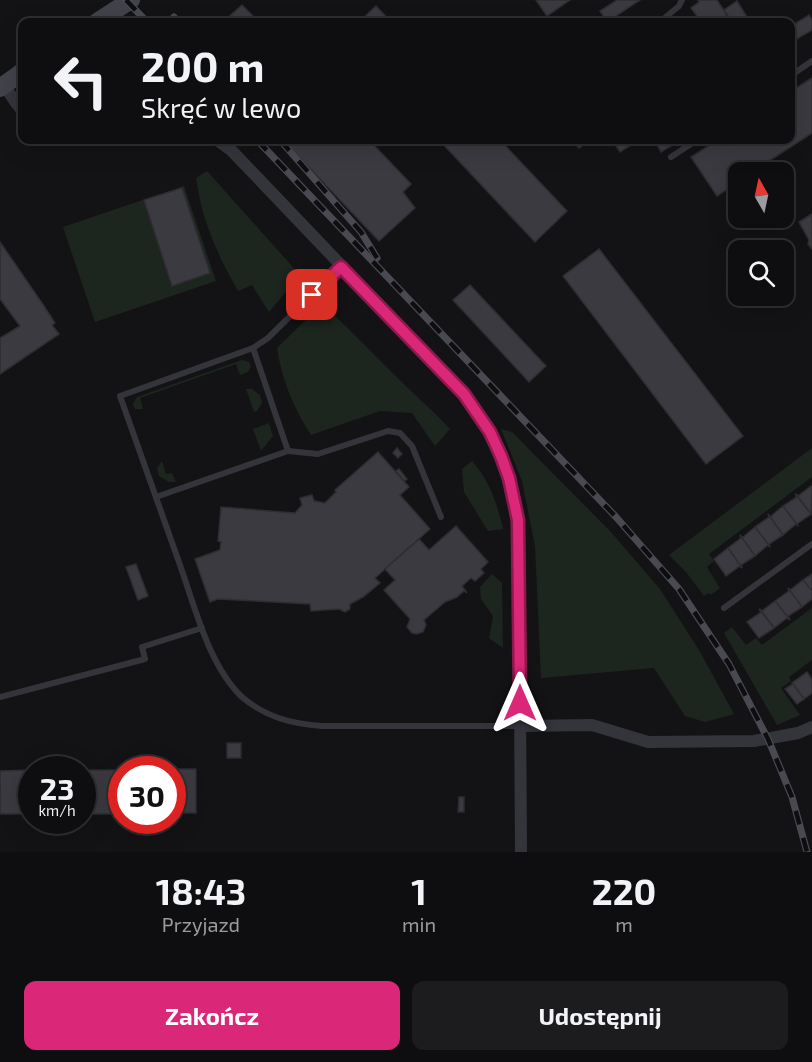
<!DOCTYPE html>
<html lang="pl">
<head>
<meta charset="utf-8">
<style>
  :root { --surface:#0e0e10; --page:#1c1c1e; --text:#f1f3f6; --muted:#9b9c9f; --line:#2e2e30; --accent:#db2777 }
  body { margin:0; font-family:"Exo 2",sans-serif; background:var(--page); color:var(--text); height:100vh; display:flex; flex-direction:column; font-size:22px; white-space:nowrap }
  * { box-sizing:border-box; margin:0 }
  p { font-size:20px; color:var(--muted) }
  .icon { flex:none; width:33px; height:33px; fill:none; stroke:currentColor; stroke-width:2; stroke-linecap:round; stroke-linejoin:round }
  .map { position:relative; height:852px; overflow:hidden }
  .sheet { display:flex; flex-direction:column; background:var(--surface); flex:1 }
  .sheet>* { flex:none }
  .top-card { position:absolute; left:18px; top:18px; width:777px; height:126px; border-radius:12px; box-shadow:0 6px 24px #0002,0 0 0 2px var(--line); background:#0e0e10; color:var(--text); overflow:hidden }
  .needle { width:39px; rotate:351deg }
  .fabs { position:absolute; left:728px; top:162px; display:grid; gap:12px }
  .fabs a { display:grid; place-items:center; width:66px; height:66px; border-radius:12px; background:var(--surface); box-shadow:0 6px 24px #0002,0 0 0 2px var(--line); font-size:30px }
  .speed { position:absolute; left:18px; top:756px; display:flex; gap:12px; font-size:30px; font-weight:700; text-align:center }
  .speed>* { display:grid; place-content:center; width:78px; height:78px; border-radius:50%; background:var(--surface); box-shadow:0 6px 24px #0002,0 0 0 2px var(--line); line-height:1 }
  .speed small { font-size:15px; font-weight:400 }
  .speed .limit { border:9px solid #d22; background:#fff; color:#111 }
  .pin { position:absolute; display:grid; place-items:center; width:51px; height:51px; color:#fff; margin:-26px; border-radius:12px; box-shadow:0 3px 9px #0006 }
  .me { position:absolute; width:66px; margin:-33px; rotate:0deg; stroke-linejoin:round; filter:drop-shadow(0 0 4px #0008) }
  .turn { display:flex; align-items:center; gap:21px; height:126px; padding:0 24px; font-size:27px }
  .turn .icon { width:78px; height:78px; stroke-width:2.5 }
  .turn b { display:block; font-size:42px; line-height:51px }
  .eta { display:flex; justify-content:space-evenly; align-items:center; height:102px; text-align:center }
  .eta b { font-size:36px; font-weight:700; line-height:42px }
  .primary-button { display:flex; gap:12px; margin-top:auto; padding:12px 24px }
  .primary-button a { flex:1; height:69px; border-radius:12px; background:var(--accent); color:#fff; font-size:24px; font-weight:700; line-height:69px; text-align:center }
  .primary-button a+a { background:var(--page); color:var(--text) }
  .map>svg:first-child { display:block }
  .green { fill:#1d251f }
  .building { fill:#3b3a40; stroke:#2e2d31; stroke-width:1.5 }
  .lines { fill:none; stroke-linecap:round; stroke-linejoin:round }
  .lane { stroke:#34343b; stroke-width:6 }
  .street { stroke:#34343b; stroke-width:12 }
  .secondary { stroke:#42424b; stroke-width:18 }
  .rail-casing { stroke:#494952; stroke-width:7 }
  .rail { stroke:#0e0e10; stroke-width:4.5; stroke-dasharray:14; stroke-linecap:butt }
  .route-casing { stroke:#8e194d; stroke-width:15 }
  .route { stroke:#db2777; stroke-width:10 }
</style>
</head>
<body>
<div class="map">
<svg width="812" height="852" viewBox="0 0 812 852">
  <rect width="100%" height="100%" fill="#131315"/>
  <g class="green">
    <path d="M 207,171 L 300,275 L 269,312 L 252,285 L 238,291 C 217,254 202,221 196,178 Z"/>
    <polygon points="184,186 216,281 95,322 63,227"/>
    <path d="M 322,304 C 352,331 380,361 410,390 C 424,404 436,413 450,429 L 435,446 L 412,413 L 380,411 L 311,435 C 293,407 282,380 277,348 Z"/>
    <polygon points="242,360 249,362 251,366 248,372 240,375 236,364 140,398 143,409 135,409 133,404 137,397"/>
    <polygon points="246,389 252,389 260,395 262,403 257,411 254,412"/>
    <polygon points="269,423 273,436 261,451 253,429"/>
    <polygon points="501,429 512,432 611,532 660,589 699,650 734,714 705,722 685,716 654,668 541,678 535,546 522,481"/>
    <polygon points="812,448 812,477 709,554 714,561 707,567 720,588 711,595 709,593 704,596 686,572 669,555"/>
    <polygon points="162,461 166,474 172,473 176,482 169,482 159,476 157,468"/>
    <path d="M 472,461 C 490,481 497,504 503,529 L 488,531 L 464,492 L 462,469 Z"/>
    <polygon points="492,574 502,583 503,648 489,638 493,616 481,599 480,587"/>
    <polygon points="812,608 812,660 789,677 791,681 781,688 800,715 777,725 724,633 732,627 746,645 756,638 762,645"/>
  </g>
  <g class="building">
    <polygon points="536,0 570,0 547,16"/>
    <polygon points="617,0 640,0 607,22 600,11"/>
    <polygon points="698,0 717,0 727,15 716,22 701,22 691,8 699,2"/>
    <polygon points="737,1 750,22 732,22 724,10"/>
    <polygon points="242,5 259,22 223,22"/>
    <polygon points="376,6 391,22 359,22"/>
    <polygon points="809,15 812,20 812,30 790,43 790,27"/>
    <polygon points="812,78 812,133 752,172 738,172 738,182 717,196 691,157 718,140 790,140 790,92"/>
    <polygon points="283,140 369,140 411,184 403,192 415,208 379,241"/>
    <polygon points="439,140 500,140 567,211 535,242"/>
    <polygon points="572,140 590,140 579,148"/>
    <polygon points="612,140 639,140 620,152"/>
    <polygon points="658,140 681,140 661,152 655,141"/>
    <polygon points="182,188 210,273 172,286 144,200"/>
    <polygon points="812,214 812,249 808,244 809,240 799,222"/>
    <polygon points="0,242 44,306 55,323 52,325 59,334 0,374 0,338 20,326 0,299"/>
    <polygon points="599,249 743,436 706,464 563,276"/>
    <polygon points="470,285 546,366 529,382 453,300"/>
    <polygon points="397,448 402,454 398,458 393,453"/>
    <polygon points="378,452 409,487 400,495 430,529 375,578 380,583 363,597 350,604 350,609 345,612 339,609 311,611 310,604 218,599 210,602 195,559 220,550 221,542 218,541 221,507 295,513 302,505 300,498 312,495 314,501 325,503 336,492 335,490"/>
    <polygon points="399,469 407,479 404,481 396,471"/>
    <polygon points="811,486 812,487 811,514 796,494 798,496"/>
    <polygon points="795,494 811,514 797,524 798,526 783,506 797,497"/>
    <polygon points="783,506 798,526 796,524 783,535 768,514 770,517"/>
    <polygon points="768,514 783,535 769,544 770,547 755,527 769,517"/>
    <polygon points="456,526 488,562 481,569 484,573 475,581 471,578 462,586 467,593 464,591 457,597 445,602 424,620 426,625 423,632 417,634 412,633 407,627 410,619 384,590 395,580 385,569 419,539 429,550"/>
    <polygon points="755,527 770,547 768,545 755,556 740,535 742,538"/>
    <polygon points="740,535 755,556 741,565 742,568 728,548 741,538"/>
    <polygon points="728,548 742,568 740,566 726,576 714,559"/>
    <polygon points="136,564 148,596 138,600 126,567"/>
    <polygon points="812,574 812,591 803,580"/>
    <polygon points="803,580 812,591 812,599 802,607 788,588 790,590"/>
    <polygon points="788,588 802,607 788,616 790,620 775,601 789,591"/>
    <polygon points="775,601 790,620 787,618 774,628 760,609 762,611"/>
    <polygon points="759,609 774,628 759,638 747,622 761,612"/>
    <polygon points="807,672 812,679 812,693 804,699 792,683"/>
    <polygon points="793,684 804,699 797,704 785,689"/>
    <rect x="227" y="743" width="14" height="15"/>
    <polygon points="175,769 176,813 172,813 171,770"/>
    <polygon points="175,769 196,769 196,813 176,813"/>
    <polygon points="27,770 27,814 0,814 0,771"/>
    <rect x="27" y="770" width="5" height="44"/>
    <rect x="82" y="770" width="40" height="44"/>
    <polygon points="459,797 464,797 464,812 458,812"/>
  </g>
  <g class="lines">
    <g class="lane">
      <polyline points="660,22 679,6 682,0"/>
      <polyline points="790,76 812,61"/>
      <polyline points="671,157 697,140"/>
      <path d="M 341,266 L 268,338 L 253,348 L 120,396 C 140,452 160,509 180,565 C 195,607 209,666 242,697 C 265,717 292,724 322,726 L 520,726"/>
      <polyline points="253,348 288,451"/>
      <polyline points="156,497 288,451 318,454 388,431 400,433 412,446 441,517"/>
      <polyline points="724,608 812,544"/>
      <polyline points="0,697 145,659 142,647 202,628"/>
    </g>
    <g class="street">
      <polyline points="4,85 16,103 22,110"/>
      <path d="M 217,140 L 232,151 L 464,394 C 498,439 515,486 519,543 L 521,852"/>
      <polyline points="520,726 592,725 648,742 754,741 798,733 812,727"/>
    </g>
    <g class="secondary">
      <polyline points="97,22 131,0"/>
      <polyline points="0,88 22,72"/>
    </g>
    <defs>
      <g id="rail">
        <polyline points="126,0 147,22"/>
        <polyline points="174,17 178,22"/>
        <polyline points="257,140 616,517 679,589 729,664 768,739 792,797 807,852"/>
        <polyline points="280,140 361,232 377,258"/>
      </g>
    </defs>
    <use href="#rail" class="rail-casing"/>
    <use href="#rail" class="rail"/>
  </g>
  <g class="lines">
    <defs>
      <polyline id="route" points="312,295 341,267 464,394 490,432 501,456 509,478 518,520 520,703"/>
    </defs>
    <use href="#route" class="route-casing"/>
    <use href="#route" class="route"/>
  </g>
</svg>
<div class="fabs">
<a><svg class="needle" viewBox="-14 -14 28 28"><path d="M0-13l5 13h-10z" fill="#e53935"/><path d="M0 13l5-13h-10z" fill="#9b9c9f"/></svg></a>
<a><svg class="icon" aria-label="search" viewBox="0 0 24 24"><circle cx="10" cy="10" r="6"/><path d="M15 15l6 6"/></svg></a>
</div>
<div class="speed"><div>23<small>km/h</small></div><div class="limit">30</div></div>
<div class="pin" style="left:312px;top:295px;background:#d93025"><svg class="icon" aria-label="arrive" viewBox="0 0 24 24"><path d="M6 21V4h12l-3 4 3 4H6"/></svg></div>
<svg class="me" style="left:520px;top:703px" viewBox="-20 -20 40 40"><path d="M0-17L14 15 0 8-14 15z" fill="#db2777" stroke="#fff" stroke-width="4"/></svg>
<div class="top-card">
<div class="turn"><svg class="icon" aria-label="left" viewBox="0 0 24 24"><path d="M17 20v-9H6M10 6l-5 5 5 5"/></svg><div><b>200 m</b>Skręć w lewo</div></div>
</div>
</div>
<section class="sheet">
<div class="eta">
<div><b>18:43</b><p>Przyjazd</p></div>
<div><b>1</b><p>min</p></div>
<div><b>220</b><p>m</p></div>
</div>
<div class="primary-button"><a>Zakończ</a><a>Udostępnij</a></div>
</section>
</body>
</html>
